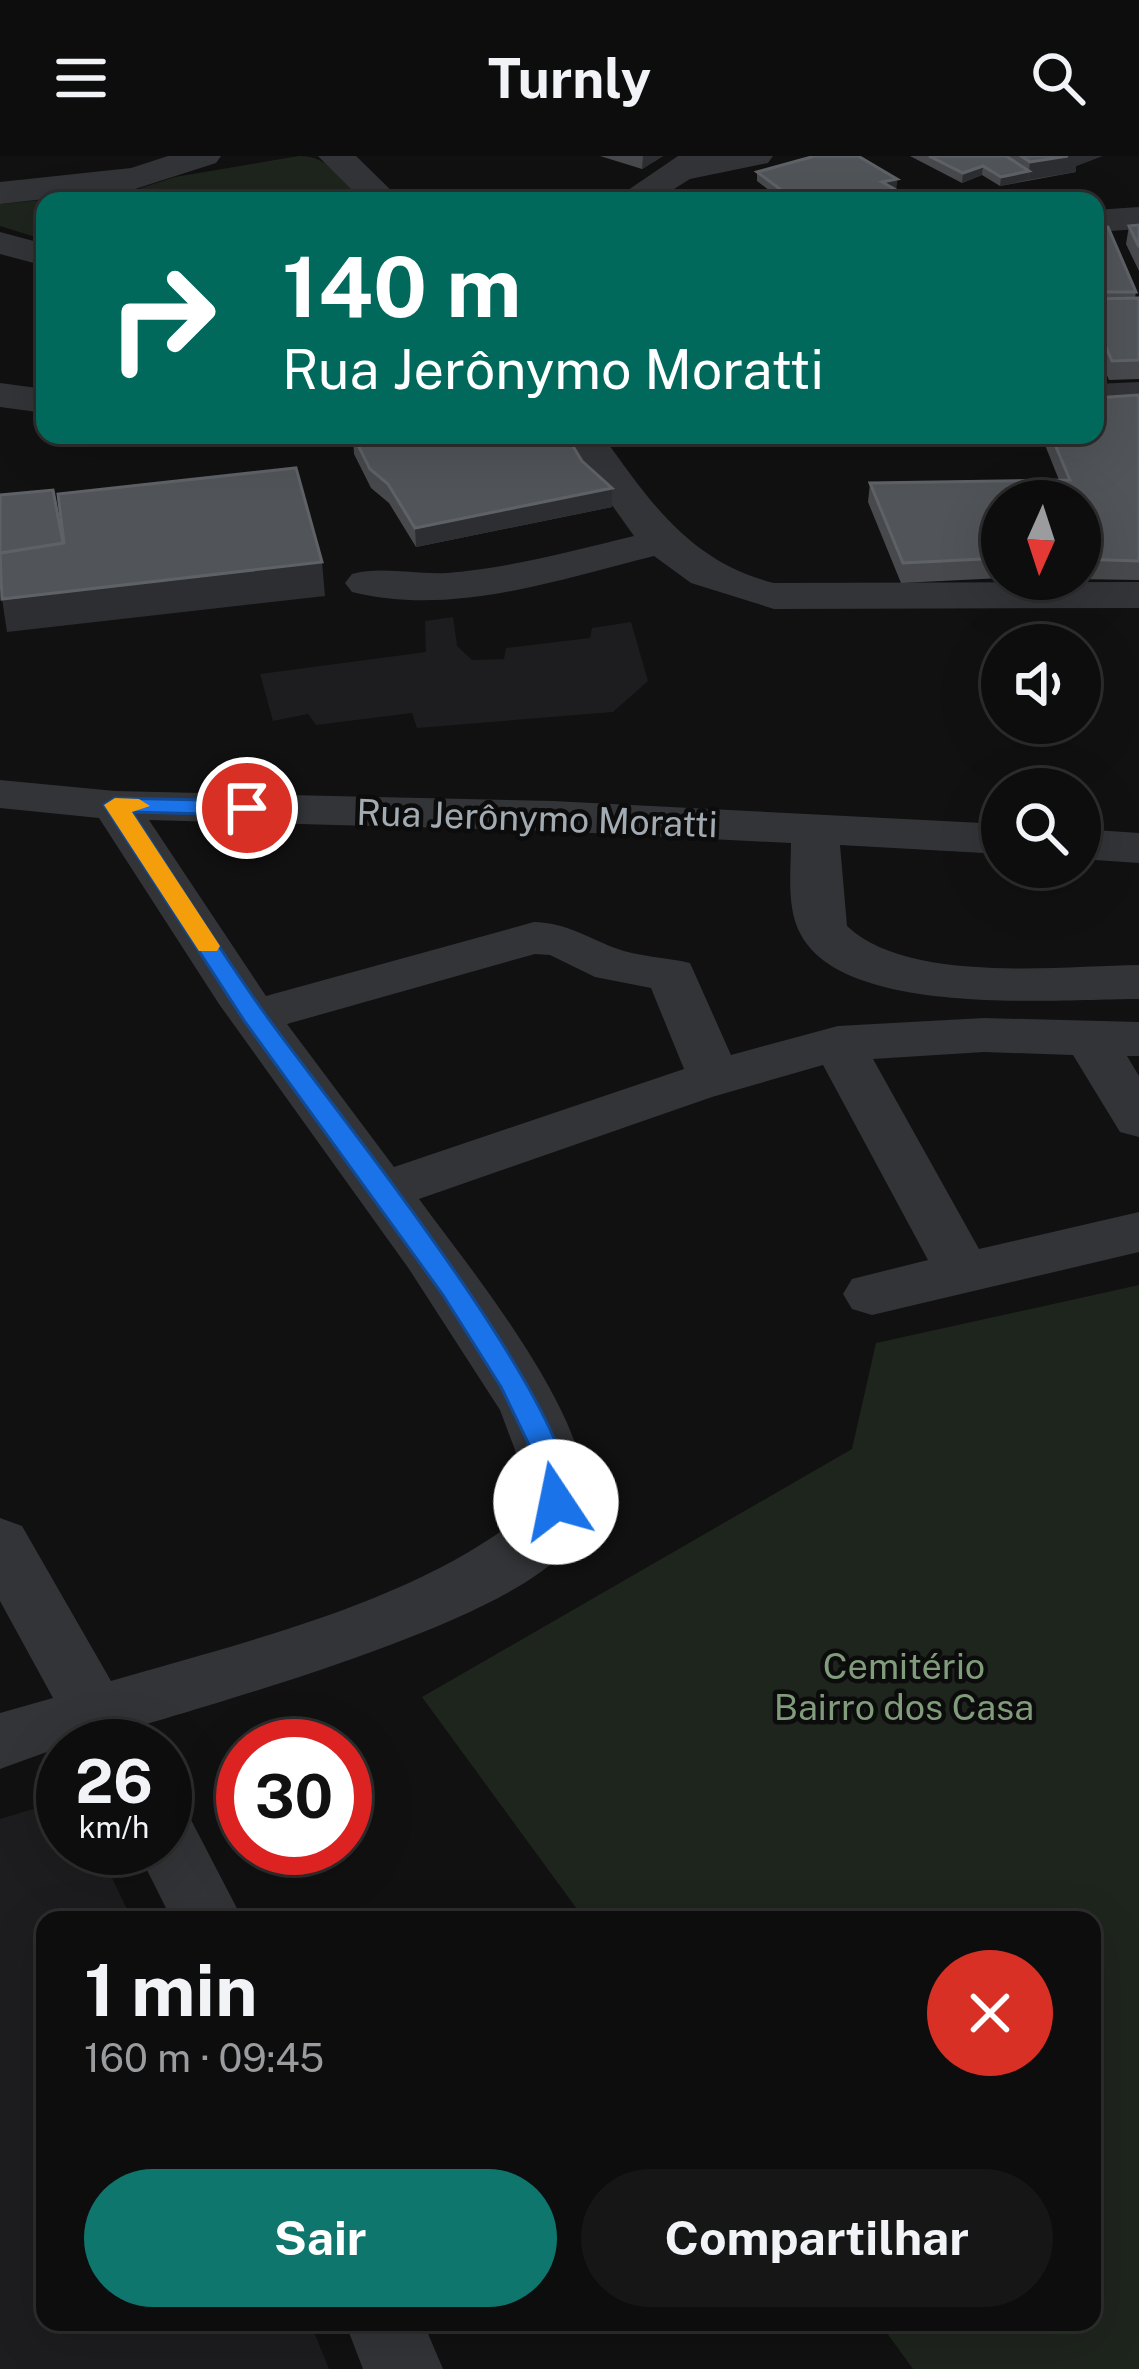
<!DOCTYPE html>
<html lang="pt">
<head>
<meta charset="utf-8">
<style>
  :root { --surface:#0d0d0e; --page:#161617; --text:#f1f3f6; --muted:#9a9c9e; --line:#2d2d2e; --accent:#0f766e }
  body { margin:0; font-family:"Public Sans",sans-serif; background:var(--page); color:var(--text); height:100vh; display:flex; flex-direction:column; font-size:45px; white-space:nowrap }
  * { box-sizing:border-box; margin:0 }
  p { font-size:39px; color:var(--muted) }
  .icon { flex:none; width:66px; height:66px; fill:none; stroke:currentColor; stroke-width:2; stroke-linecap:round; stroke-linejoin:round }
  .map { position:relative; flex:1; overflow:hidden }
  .sheet { position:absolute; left:36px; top:1755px; width:1065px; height:420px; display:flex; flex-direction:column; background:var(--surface); border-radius:24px; box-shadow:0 12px 48px #0002,0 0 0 3px var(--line) }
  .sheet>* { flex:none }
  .top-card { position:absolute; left:36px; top:36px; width:1068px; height:252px; border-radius:24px; box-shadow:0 12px 48px #0002,0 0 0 3px var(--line); background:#00695c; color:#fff; overflow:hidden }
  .needle { width:78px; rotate:183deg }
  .controls { position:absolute; left:981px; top:324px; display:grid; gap:24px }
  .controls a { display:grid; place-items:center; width:120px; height:120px; border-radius:50%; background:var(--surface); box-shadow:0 12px 48px #0002,0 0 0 3px var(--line); font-size:60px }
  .speed { position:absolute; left:36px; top:1563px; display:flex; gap:24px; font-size:60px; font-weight:700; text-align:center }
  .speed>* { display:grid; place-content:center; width:156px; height:156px; border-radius:50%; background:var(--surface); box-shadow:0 12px 48px #0002,0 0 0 3px var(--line); line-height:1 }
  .speed small { font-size:30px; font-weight:400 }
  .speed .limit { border:18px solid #d22; background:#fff; color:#111 }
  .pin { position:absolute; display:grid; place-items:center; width:102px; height:102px; color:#fff; margin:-51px; border:6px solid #fff; border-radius:50%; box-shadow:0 3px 12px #0007 }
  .me { position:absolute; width:132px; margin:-66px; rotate:349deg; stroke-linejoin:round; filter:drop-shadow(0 0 9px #0008) }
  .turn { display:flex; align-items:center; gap:42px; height:252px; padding:0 48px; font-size:54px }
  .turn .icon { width:156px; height:156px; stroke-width:2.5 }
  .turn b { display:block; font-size:84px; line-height:102px }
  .round { display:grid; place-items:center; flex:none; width:126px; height:126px; border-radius:63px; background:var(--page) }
  .headline { display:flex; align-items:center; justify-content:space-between; height:204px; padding:0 48px }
  h1 { font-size:72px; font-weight:700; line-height:90px }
  .cta { display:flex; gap:24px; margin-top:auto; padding:24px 48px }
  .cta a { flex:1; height:138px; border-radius:72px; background:var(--accent); color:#fff; font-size:48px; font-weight:700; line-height:138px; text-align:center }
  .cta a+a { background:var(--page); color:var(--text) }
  header { display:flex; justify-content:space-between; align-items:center; height:156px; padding:0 48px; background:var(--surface); font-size:54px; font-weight:700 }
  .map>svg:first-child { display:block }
  .built { fill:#1d1d1f }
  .green { fill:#1e251d }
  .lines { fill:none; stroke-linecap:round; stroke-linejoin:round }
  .minor { fill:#323437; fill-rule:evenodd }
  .wall { fill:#47494d }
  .shaded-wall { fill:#2d2e31 }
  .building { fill:#515458; stroke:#5e6266; stroke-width:3 }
  .route { fill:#1a73e8; stroke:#114b97; stroke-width:3 }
  .slow { fill:#f59e0b }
  .labels { text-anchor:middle; stroke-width:9; stroke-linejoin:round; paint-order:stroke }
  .street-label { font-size:36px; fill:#a3abb2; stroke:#0c0c0d }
  .park-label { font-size:36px; fill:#819c7b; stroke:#0c0c0d }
</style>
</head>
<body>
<header><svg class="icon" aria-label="menu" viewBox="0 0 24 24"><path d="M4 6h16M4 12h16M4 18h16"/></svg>Turnly<svg class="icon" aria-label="search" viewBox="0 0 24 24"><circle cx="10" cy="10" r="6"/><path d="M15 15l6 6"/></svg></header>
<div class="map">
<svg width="1139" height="2213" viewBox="0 0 1139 2213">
  <rect width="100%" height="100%" fill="#111112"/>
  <g class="built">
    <polygon points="453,461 457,490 472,504 504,503 506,492 590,482 592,472 631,466 648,525 613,556 417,572 412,557 316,569 308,558 273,565 260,518 426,496 425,465"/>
    <polygon points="63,1644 63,1692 98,1692 132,1764 45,1764 45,2166 310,2166 329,2213 0,2213 0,1663"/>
  </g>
  <g class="green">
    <path d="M 299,0 C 329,0 345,24 364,45 L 45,45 L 45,84 L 0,70 L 0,48 L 129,36 L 175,21 Z"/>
    <polygon points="1139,1129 1139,2213 913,2213 879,2166 1092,2166 1092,1764 585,1764 422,1541 852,1293 876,1187"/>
  </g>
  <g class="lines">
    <g class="minor">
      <polygon points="168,0 221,0 216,7 135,33 0,48 0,26 131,12"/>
      <polygon points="318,0 356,0 402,45 363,45"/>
      <polygon points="678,0 773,0 768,7 690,23 655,45 612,45"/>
      <polygon points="1139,51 1139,73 1095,76 1095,54"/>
      <polygon points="0,76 45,88 45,110 0,98"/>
      <polygon points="1139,226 1139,250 1095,252 1095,228"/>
      <polygon points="0,227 45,233 45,257 0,251"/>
      <path d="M 562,279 L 602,279 C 650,346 690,406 774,427 L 1139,426 L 1139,452 L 774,453 L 691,427 L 654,400 C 557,424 452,461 352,436 L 345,427 L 352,418 C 382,410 415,419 447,417 C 510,412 572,395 634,380 Z"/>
      <path d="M 0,624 L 115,635 L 553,645 L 1002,668 L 1002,698 L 840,689 L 847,770 C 908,828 1059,810 1139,809 L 1139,843 C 1057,843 846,862 801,779 C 786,752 791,717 791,687 L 553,675 L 149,664 L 266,840 L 534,766 C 567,767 586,781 615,792 C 638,801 666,801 690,807 L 731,899 L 838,870 L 984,862 L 1139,866 L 1139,900 L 1127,900 L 1139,920 L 1139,981 L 1120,976 L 1073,899 L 984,896 L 873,903 L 979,1093 L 1139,1056 L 1139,1096 L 872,1159 L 852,1153 L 843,1138 L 852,1123 L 928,1104 L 823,909 L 712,941 L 419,1043 C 469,1111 583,1251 585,1334 C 586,1355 578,1378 565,1394 C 507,1465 232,1542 137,1571 L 142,1590 L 63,1590 L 0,1613 L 0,1557 L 53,1542 L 0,1445 L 0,1362 L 22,1370 L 111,1525 C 243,1486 411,1447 520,1361 L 521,1310 L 500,1254 L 409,1113 L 219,848 L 99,662 L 0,652 ZM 535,798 L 550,799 L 595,821 L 651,832 L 684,913 L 394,1011 L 287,868 Z"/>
      <polygon points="1080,673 1139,677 1139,707 1080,703"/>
      <polygon points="165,1651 189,1660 243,1764 172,1764 136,1692 165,1692"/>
      <polygon points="345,2166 423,2166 443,2213 363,2213"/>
    </g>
  </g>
  <g class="wall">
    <polygon points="600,0 663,0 642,13"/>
    <polygon points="910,0 1102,0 1076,10 1076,16 1000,30 982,19 962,27"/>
    <polygon points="757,16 897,23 896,33 894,33 905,39 904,45 783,45 757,25"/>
    <polygon points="1139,69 1139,115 1126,88 1129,70"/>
    <polygon points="1095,72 1136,136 1135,142 1139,142 1139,223 1109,224 1095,191"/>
    <polygon points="1139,239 1139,424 1075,423 1080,423 1080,345 1002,345 1002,422 901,427 868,346 870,327 1059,324 1041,279 1095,279"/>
    <polygon points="348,279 566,279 582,305 612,332 612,351 416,391 389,347 371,332 354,298 353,281 349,282"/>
  </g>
  <g class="shaded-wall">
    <polygon points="643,0 663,0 642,13"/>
    <polygon points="1068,0 1102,0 1076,10 1076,16 1028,24 1030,6"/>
    <polygon points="983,10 982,19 962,27 963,17"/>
    <polygon points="1029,15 1028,24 1000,30 1001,21"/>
    <polygon points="897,23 896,33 882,36 882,26"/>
    <polygon points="905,39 904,45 852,45"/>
    <polygon points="612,332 612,351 416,391 415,372"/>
    <polygon points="322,406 325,440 7,476 2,443"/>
  </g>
  <g class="building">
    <polygon points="815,0 858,0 897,23 882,26 905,39 852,45 796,45 757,16"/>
    <polygon points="929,0 1006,0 1029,15 1001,21 983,10 963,17"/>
    <polygon points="1021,0 1068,0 1030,6"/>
    <polygon points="1139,69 1139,91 1129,70"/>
    <polygon points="1108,71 1136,136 1095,136 1095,72"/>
    <polygon points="1139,142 1139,204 1112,205 1095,166 1095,143"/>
    <polygon points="1139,239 1139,405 1080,403 1080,345 1002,345 1002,402 903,407 870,327 1070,324 1051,279 1095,279 1095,242"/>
    <polygon points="353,279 566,279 582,305 612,332 415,372 388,328 370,313"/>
    <polygon points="296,312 322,406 2,443 0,397 64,387 58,338"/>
    <polygon points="53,334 63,387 0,397 0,339"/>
  </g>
  <path class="route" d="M 115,642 L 247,645 L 258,652 L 247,659 L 132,656 C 175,722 217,790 263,855 C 313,927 604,1283 566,1354 L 545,1354 L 535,1301 L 501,1231 L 443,1139 L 245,866 L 104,649 Z"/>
  <polygon class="slow" points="115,642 139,643 150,650 132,656 220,790 217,795 199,795 104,649"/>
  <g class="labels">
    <g class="street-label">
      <text transform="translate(537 662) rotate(2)" y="13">Rua Jerônymo Moratti</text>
    </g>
    <g class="park-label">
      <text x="904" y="1523">Cemitério<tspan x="904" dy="41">Bairro dos Casa</tspan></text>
    </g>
  </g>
</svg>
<div class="controls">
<a><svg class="needle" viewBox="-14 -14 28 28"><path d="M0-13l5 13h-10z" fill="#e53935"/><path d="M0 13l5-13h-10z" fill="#9a9c9e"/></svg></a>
<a><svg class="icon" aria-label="sound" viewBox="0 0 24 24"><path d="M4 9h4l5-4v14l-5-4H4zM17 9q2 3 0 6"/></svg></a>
<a><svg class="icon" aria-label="search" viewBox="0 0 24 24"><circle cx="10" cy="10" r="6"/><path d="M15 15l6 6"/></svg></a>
</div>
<div class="speed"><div>26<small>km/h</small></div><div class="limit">30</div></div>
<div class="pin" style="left:247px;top:652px;background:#d93025"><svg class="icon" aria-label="arrive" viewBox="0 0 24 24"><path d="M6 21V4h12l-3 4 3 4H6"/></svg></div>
<svg class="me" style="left:556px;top:1346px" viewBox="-20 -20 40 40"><circle r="19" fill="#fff"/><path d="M0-13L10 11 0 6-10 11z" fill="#1a73e8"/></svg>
<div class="top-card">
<div class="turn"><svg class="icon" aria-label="right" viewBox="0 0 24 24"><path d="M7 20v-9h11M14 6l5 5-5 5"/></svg><div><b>140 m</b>Rua Jerônymo Moratti</div></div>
</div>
<section class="sheet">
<div class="headline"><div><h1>1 min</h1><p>160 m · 09:45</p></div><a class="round" style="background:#d93025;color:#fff"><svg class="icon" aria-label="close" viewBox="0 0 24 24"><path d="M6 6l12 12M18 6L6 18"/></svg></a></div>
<div class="cta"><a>Sair</a><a>Compartilhar</a></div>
</section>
</div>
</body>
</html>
